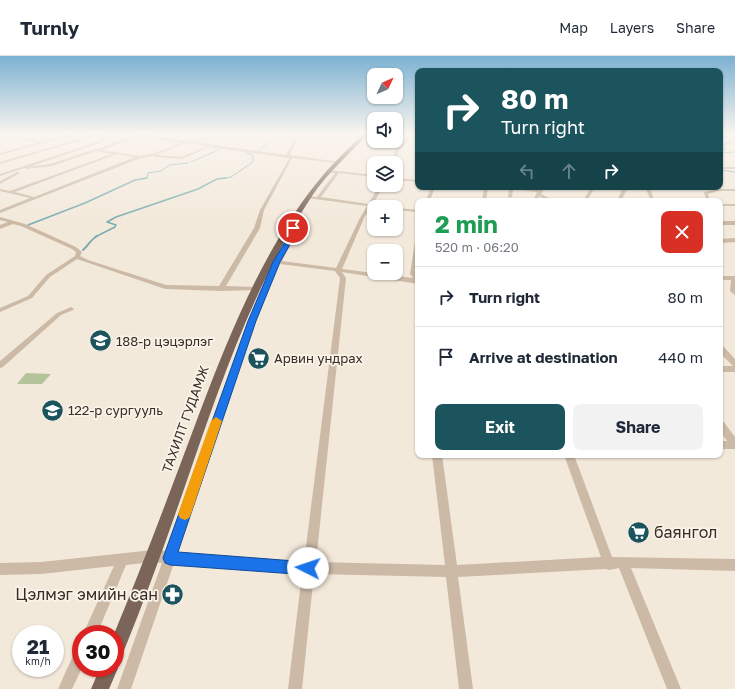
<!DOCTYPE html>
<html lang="en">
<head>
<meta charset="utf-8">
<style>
  :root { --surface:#fff; --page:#f2f2f3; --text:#1f2937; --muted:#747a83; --line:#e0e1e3; --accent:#1b545c }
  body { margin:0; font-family:"Golos Text",sans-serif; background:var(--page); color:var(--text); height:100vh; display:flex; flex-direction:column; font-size:15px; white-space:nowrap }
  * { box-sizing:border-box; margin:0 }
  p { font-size:13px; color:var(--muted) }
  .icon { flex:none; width:22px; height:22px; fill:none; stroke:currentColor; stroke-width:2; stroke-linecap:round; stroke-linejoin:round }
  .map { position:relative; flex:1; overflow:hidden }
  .details { position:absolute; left:415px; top:142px; width:308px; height:260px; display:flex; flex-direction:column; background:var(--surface); border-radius:8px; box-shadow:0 1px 3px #0004 }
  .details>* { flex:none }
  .banner { position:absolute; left:415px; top:12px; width:308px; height:122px; border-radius:8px; box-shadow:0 1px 3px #0004; background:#1b545c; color:#fff; overflow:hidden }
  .needle { width:26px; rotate:46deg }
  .controls { position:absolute; left:367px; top:12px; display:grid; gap:8px }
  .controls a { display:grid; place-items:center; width:36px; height:36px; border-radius:8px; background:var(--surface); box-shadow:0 1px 3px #0004; font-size:20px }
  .speed { position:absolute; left:12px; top:569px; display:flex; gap:8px; font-size:20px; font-weight:700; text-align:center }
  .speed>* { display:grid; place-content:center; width:52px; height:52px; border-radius:50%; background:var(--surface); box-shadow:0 1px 3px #0004; line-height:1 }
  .speed small { font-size:10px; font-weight:400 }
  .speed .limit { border:6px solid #d22; background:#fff; color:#111 }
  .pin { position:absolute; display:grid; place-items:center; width:34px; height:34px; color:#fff; margin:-17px; border:2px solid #fff; border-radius:50%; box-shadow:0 1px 4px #0007 }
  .me { position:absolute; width:44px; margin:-22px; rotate:274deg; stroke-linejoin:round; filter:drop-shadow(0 0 3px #0008) }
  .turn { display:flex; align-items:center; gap:14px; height:84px; padding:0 20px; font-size:18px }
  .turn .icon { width:52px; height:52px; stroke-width:2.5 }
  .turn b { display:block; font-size:28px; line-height:34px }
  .lanes { display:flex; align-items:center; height:38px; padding:0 20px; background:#0003; justify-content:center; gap:20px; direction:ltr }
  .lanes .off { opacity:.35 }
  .round { display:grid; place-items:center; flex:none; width:42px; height:42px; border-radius:8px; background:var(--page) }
  .summary { display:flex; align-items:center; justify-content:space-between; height:68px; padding:0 20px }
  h1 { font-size:24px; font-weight:700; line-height:30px; color:#1e9e55 }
  .action { display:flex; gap:8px; margin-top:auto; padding:8px 20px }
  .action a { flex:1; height:46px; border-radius:8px; background:var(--accent); color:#fff; font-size:16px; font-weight:700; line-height:46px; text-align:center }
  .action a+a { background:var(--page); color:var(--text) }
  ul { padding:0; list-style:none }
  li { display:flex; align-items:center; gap:12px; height:60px; padding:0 20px; border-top:1px solid var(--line) }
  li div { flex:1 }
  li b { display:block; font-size:15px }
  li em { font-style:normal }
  header { display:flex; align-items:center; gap:24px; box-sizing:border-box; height:56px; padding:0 20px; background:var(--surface); border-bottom:1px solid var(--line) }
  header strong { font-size:19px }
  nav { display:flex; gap:22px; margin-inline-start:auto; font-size:14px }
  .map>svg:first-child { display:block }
  .green { fill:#b3c39a }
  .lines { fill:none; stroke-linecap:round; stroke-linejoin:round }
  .stream-far2 { stroke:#79adb2; stroke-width:1 }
  .stream-far1 { stroke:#79adb2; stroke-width:1.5 }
  .stream { stroke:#79adb2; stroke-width:2 }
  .minor { fill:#ccbaa6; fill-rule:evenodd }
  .major { fill:#7b6558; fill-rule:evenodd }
  .route { fill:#1a73e8; stroke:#114b97 }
  .slow { fill:#f59e0b }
  .labels { text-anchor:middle; stroke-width:3.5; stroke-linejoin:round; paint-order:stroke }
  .poi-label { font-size:13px; fill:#382e28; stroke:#faf3e8; text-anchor:start }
  .street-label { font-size:13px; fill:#382e28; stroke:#faf3e8 }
  .near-poi-label { font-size:16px; fill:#382e28; stroke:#faf3e8; text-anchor:start }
</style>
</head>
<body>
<header>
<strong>Turnly</strong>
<nav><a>Map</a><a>Layers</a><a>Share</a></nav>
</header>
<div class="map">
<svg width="735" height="633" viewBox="0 0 735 633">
  <rect width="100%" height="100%" fill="#f3e9db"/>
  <polygon class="green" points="26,317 51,318 42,328 17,328"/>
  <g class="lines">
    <g class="stream-far2">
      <polyline points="213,79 220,77"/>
      <polyline points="205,82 211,80"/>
      <polyline points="192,86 203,82"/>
      <polyline points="720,95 725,93 722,89 731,86 735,82"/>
      <polyline points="259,96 272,81 278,77"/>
      <polyline points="720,97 735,96"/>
      <polyline points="191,106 223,92"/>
      <polyline points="720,114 735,116"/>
      <polyline points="143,123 147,122 148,117 161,115 170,109 188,107"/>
      <polyline points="219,123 231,121 253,106 253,99 246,97"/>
    </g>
    <g class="stream-far1">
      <polyline points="28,169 85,147 135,124 147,122"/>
      <polyline points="95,181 115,171 116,169 107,166 116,161 198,133 217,123 226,122"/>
    </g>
    <path class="stream" d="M 83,194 C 89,189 90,184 97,180"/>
    <g class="minor">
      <polygon points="0,77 41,86 75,77 79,77 0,99 0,97 38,87 0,78"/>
      <path d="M 97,77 L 101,77 L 106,85 L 29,111 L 50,108 L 95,93 L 100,93 L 100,92 L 136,79 L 131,77 L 286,99 L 297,77 L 300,77 L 290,99 L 339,106 L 337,107 L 292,102 L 264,154 L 260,172 L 226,230 L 257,231 L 260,233 L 259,234 L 221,235 L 165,233 L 77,203 L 50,221 L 32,242 L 0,256 L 0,252 L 28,240 L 46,219 L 75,200 L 76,196 L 72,193 L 21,170 L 13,168 L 0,173 L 0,169 L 8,166 L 0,164 L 0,161 L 25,168 L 76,191 L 82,196 L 80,200 L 88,204 L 166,229 L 219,230 L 254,172 L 260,154 L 289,103 L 288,102 L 209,91 L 182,103 L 155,101 L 153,100 L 141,102 L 0,157 L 0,154 L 30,142 L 0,135 L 0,133 L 10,135 L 112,98 L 96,95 L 52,110 L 27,113 L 25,112 L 0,120 L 0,118 L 103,84 L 99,79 L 0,108 L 0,106 L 97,78 ZM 139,80 L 141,81 L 181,87 L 155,97 L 139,100 L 102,94 ZM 185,87 L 206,90 L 182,101 L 156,99 ZM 117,98 L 135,101 L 34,141 L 15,136 Z"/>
      <polygon points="412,77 415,77 398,96 397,107 393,107 394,96"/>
      <polygon points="735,78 735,80 720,83 720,81"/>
      <rect x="720" y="111" width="15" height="2"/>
      <path d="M 328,114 L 374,119 L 374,121 L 339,117 L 321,141 L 368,148 L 380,129 L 384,129 L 373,148 L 386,151 L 371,151 L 364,162 L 342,213 L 413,222 L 410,218 L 415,186 L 418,184 L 418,204 L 416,218 L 418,221 L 418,228 L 342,216 L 346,222 L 316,506 L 445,509 L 432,399 L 442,399 L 457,509 L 601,501 L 564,399 L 574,399 L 612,501 L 735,503 L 735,515 L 631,512 L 681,633 L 667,633 L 619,512 L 609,514 L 606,513 L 458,521 L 473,633 L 459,633 L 446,521 L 314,518 L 302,633 L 288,633 L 302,518 L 174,507 L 131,633 L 117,633 L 162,507 L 153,506 L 126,509 L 97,578 L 83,578 L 114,510 L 41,518 L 0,519 L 0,507 L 41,506 L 153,494 L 166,495 L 249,265 L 274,207 L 269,205 L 272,203 L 276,204 L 290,178 L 291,174 L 287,172 L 290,170 L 297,173 L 296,178 L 282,205 L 336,212 L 360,162 L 367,150 L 307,142 L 307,140 L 317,141 L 335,117 L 328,116 ZM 280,208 L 335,215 L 340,222 L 304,506 L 177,496 L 255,265 Z"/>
      <polygon points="17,116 20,117 0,128 0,125"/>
      <polygon points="396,122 418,124 418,126 396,124"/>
      <polygon points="431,131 435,131 430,145 426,145"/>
      <polygon points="484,131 488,132 486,145 482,145"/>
      <polygon points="509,131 539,133 540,131 544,131 543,135 541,138 555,145 549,145 539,140 537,145 533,145 537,136 513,133 512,141 508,142"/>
      <polygon points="591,131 595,131 587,145 583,145"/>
      <polygon points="626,131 631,131 626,135 621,145 617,145 622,134"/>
      <polygon points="645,131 649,131 655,145 651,145"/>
      <polygon points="717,133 735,133 735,135 717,135 708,138 710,144 703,145 706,143 704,136"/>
      <rect x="720" y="148" width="15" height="2"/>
      <polygon points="396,152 418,154 418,156 396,154"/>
      <rect x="720" y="165" width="15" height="4"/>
      <polygon points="735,182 735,186 720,187 720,183"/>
      <polygon points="720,220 735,220 735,239 730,235 731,224 720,224"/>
      <polygon points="71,251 74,253 73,254 61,259 3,311 0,312 0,305 57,257"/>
      <polygon points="720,290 723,290 735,303 735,316 720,316 720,310 733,310 720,297"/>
      <polygon points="720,364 723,365 735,381 735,393 720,393 720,385 727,385 720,375"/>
      <polygon points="81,591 82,612 72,633 58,633 76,593"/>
    </g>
    <g class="major">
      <path d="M 365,77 L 369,77 C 350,98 328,116 312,140 C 253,229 219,332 184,433 C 165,488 145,543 123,597 L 121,603 L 115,605 L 114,578 C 144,506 171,433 198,361 C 228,282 262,196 315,129 C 330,110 347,93 365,77 Z"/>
      <polygon points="115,606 118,612 109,633 91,633 100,612 115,612"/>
    </g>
  </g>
  <linearGradient id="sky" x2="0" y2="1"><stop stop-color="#7bb1d2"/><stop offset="0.47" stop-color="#faf5ef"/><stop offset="1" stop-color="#faf5ef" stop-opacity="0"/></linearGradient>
  <rect width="735" height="165" fill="url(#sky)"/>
  <polygon class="route" points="293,170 296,172 296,178 280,206 256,265 178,496 308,506 313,508 315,512 313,517 308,519 170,509 165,507 163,502 248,265 273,206 290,178 290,172"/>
  <polygon class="slow" points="216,361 222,365 191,458 189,462 185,464 180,462 178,458 211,365"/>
  <defs>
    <symbol id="school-disc" viewBox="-11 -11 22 22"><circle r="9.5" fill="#1b545c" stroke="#faf3e8"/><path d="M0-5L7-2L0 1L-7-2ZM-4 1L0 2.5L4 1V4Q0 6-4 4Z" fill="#fff"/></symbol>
    <symbol id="supermarket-disc" viewBox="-11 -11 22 22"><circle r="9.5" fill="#1b545c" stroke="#faf3e8"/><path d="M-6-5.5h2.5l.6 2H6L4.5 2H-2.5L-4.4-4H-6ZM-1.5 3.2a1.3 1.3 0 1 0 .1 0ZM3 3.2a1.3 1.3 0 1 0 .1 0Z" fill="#fff"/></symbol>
    <symbol id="pharmacy-disc" viewBox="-11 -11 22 22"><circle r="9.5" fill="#1b545c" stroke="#faf3e8"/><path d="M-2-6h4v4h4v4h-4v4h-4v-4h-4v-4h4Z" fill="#fff"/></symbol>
  </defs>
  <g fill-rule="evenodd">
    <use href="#school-disc" x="88" y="272" width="25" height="25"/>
    <use href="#supermarket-disc" x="246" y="290" width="25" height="25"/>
    <use href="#school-disc" x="40" y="342" width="25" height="25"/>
    <use href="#supermarket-disc" x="626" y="464" width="25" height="25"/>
    <use href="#pharmacy-disc" x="160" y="526" width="25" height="25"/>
  </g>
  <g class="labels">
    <g class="poi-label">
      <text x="116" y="290">188-р цэцэрлэг</text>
      <text x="274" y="307">Арвин ундрах</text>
      <text x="68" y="359">122-р сургууль</text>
    </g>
    <g class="street-label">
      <text transform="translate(185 363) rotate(-70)" y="5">ТАХИЛТ ГУДАМЖ</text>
    </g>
    <g class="near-poi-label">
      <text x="654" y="482">баянгол</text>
      <text x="158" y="544" text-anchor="end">Цэлмэг эмийн сан</text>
    </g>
  </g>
</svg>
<div class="controls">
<a><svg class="needle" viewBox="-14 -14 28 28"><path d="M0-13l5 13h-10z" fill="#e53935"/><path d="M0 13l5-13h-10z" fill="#747a83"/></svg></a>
<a><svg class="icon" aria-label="sound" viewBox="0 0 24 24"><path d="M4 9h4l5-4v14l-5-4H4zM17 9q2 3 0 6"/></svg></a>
<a><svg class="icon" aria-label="layers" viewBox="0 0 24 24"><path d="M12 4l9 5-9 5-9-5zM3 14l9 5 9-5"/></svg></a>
<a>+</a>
<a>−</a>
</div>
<div class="speed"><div>21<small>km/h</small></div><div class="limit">30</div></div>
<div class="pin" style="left:293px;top:172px;background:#d93025"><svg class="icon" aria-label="arrive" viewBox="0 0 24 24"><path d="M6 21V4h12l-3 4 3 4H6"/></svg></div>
<svg class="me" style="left:308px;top:512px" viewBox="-20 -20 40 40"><circle r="19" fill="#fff"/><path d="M0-13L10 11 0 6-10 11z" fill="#1a73e8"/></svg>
<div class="banner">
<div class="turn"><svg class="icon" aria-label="right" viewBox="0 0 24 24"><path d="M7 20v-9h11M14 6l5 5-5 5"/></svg><div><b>80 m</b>Turn right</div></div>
<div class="lanes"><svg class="icon off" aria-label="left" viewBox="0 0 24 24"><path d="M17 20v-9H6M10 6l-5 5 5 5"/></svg><svg class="icon off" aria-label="ahead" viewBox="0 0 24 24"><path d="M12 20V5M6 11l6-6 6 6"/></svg><svg class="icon" aria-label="right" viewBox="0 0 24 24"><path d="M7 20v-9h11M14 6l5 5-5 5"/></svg></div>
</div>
<section class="details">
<div class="summary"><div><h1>2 min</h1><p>520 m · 06:20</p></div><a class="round" style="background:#d93025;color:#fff"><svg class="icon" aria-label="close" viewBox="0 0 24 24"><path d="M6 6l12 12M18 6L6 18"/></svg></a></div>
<ul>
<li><svg class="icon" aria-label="right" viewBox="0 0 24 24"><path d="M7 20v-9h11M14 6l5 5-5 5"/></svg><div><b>Turn right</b></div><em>80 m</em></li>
<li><svg class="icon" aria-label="arrive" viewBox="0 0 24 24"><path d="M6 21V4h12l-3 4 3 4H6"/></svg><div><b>Arrive at destination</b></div><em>440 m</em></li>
</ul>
<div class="action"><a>Exit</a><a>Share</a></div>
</section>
</div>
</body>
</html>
